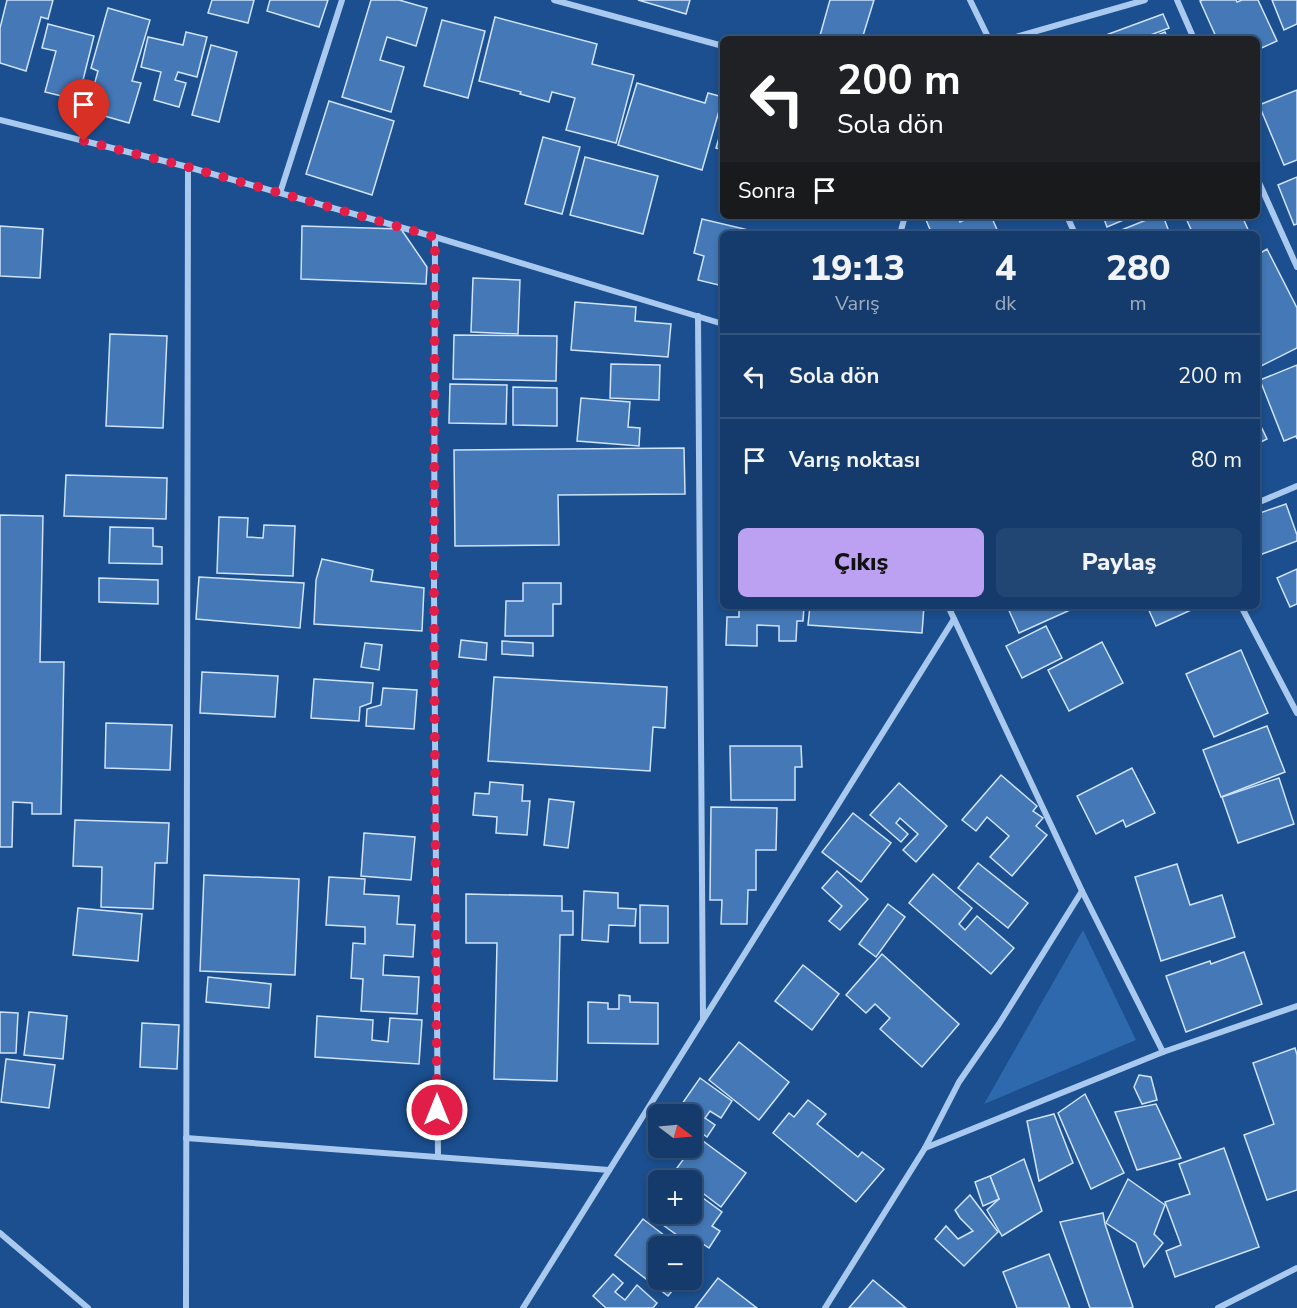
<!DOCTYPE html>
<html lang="tr">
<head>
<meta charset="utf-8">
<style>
  :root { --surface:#143b6b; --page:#214673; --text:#f1f3f6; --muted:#9dadc1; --line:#33557e; --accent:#bca0f2 }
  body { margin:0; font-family:"Nunito Sans",sans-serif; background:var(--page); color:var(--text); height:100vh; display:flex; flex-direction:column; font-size:22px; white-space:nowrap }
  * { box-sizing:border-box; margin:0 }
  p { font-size:20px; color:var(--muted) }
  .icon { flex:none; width:33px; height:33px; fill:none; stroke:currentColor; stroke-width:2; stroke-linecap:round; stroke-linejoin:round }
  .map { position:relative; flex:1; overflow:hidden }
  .details { position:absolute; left:720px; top:231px; width:540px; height:378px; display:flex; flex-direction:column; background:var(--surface); border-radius:9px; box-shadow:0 3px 9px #0003,0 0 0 2px var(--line) }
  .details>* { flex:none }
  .banner { position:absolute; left:720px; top:36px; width:540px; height:183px; border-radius:9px; box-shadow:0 3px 9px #0003,0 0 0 2px var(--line); background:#202124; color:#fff; overflow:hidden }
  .needle { width:39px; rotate:106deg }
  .fabs { position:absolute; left:648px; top:1104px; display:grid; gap:12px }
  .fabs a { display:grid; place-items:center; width:54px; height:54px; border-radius:9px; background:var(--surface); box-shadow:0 3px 9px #0003,0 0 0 2px var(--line); font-size:30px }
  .pin { position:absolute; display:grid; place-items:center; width:51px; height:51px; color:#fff; margin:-62px -26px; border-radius:50% 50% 50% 0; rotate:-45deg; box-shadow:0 0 6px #0007 }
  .pin .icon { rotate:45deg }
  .me { position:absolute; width:66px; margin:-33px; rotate:0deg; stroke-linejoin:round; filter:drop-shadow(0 0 4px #0008) }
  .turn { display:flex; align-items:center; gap:21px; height:126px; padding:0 18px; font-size:27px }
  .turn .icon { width:78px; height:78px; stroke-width:2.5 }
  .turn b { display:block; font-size:42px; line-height:51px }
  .then { display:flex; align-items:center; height:57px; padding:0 18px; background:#0003; gap:12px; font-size:22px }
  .eta { display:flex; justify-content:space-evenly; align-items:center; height:102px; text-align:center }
  .eta b { font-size:36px; font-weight:800; line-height:42px }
  .action { display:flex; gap:12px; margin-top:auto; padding:12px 18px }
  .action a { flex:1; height:69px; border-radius:9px; background:var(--accent); color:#111; font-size:24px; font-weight:800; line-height:69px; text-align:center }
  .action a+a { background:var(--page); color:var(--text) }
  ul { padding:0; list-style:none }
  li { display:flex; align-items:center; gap:18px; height:84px; padding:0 18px; border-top:2px solid var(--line) }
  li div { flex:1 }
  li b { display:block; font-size:22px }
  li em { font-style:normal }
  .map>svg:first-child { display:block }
  .green { fill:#2e69ad }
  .building { fill:#4478b7; stroke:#cfe3fa; stroke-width:1.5 }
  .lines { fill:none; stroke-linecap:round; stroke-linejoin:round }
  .minor { stroke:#a9c9ee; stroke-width:6 }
  .route { stroke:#e11d48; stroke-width:10; stroke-dasharray:0 18 }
</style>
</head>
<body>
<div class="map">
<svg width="1297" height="1308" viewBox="0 0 1297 1308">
  <rect width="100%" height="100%" fill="#1b4f8f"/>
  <polygon class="green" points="1083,930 1136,1040 984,1104"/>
  <g class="building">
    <polygon points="7,0 53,0 48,19 41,17 26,71 0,63 0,28"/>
    <polygon points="212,0 254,0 248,23 208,13"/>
    <polygon points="270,0 328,0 319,27 267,11"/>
    <polygon points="371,0 399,0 427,8 416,46 387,37 380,60 404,67 391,112 342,97"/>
    <polygon points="638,0 690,0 686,14"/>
    <polygon points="830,0 874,0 862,39 819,39"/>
    <polygon points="1203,0 1236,0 1237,2 1242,0 1258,0 1277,41 1257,50 1257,39 1217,39 1200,1"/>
    <polygon points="1272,0 1297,0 1297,24 1284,30"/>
    <polygon points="108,8 150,20 132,81 141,83 129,123 87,111 98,71 91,68"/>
    <polygon points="1163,14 1169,28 1140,39 1107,39 1106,35"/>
    <polygon points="495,17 597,44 592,64 634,75 616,143 566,130 575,98 552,92 549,102 520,94 521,92 479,81"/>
    <polygon points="442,20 485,31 468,98 424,86"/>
    <polygon points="48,24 94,36 78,100 45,92 56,51 42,48"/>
    <polygon points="186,32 207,37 197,77 178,72 175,80 186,83 179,107 154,100 161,72 141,67 148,37 183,45"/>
    <polygon points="1165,32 1168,39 1148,39"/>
    <polygon points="211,45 237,52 219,122 192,115"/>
    <polygon points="637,83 705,103 708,93 723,97 702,170 618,145"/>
    <polygon points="1297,90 1297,160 1284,165 1259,105"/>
    <polygon points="329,101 394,121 372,195 306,174"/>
    <polygon points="723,125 723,150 716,148"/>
    <polygon points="543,137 580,147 562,214 525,204"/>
    <polygon points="585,157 658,176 643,234 570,215"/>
    <polygon points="1297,177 1297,224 1294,225 1278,185"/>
    <polygon points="935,216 957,216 960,222 973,216 991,216 999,234 932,234 926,220"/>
    <polygon points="1103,216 1133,216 1107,227"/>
    <polygon points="1156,216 1163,216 1170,234 1120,234 1119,231"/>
    <polygon points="1185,216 1242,216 1250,234 1193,234"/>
    <polygon points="702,219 757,232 757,234 723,234 723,286 698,280 704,256 694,253"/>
    <polygon points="0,226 43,229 40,278 0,276"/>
    <polygon points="302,226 401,229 427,267 426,284 301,279"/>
    <polygon points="1267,249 1297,308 1297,348 1257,368 1257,255"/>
    <polygon points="473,278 520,280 518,334 471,332"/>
    <polygon points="575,302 636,307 635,321 671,324 668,357 571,350"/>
    <polygon points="110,334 167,336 163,428 106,426"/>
    <polygon points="454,335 557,336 556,381 453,379"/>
    <polygon points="611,364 660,365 659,400 610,398"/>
    <polygon points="1297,365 1297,439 1296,436 1284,441 1260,380"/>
    <polygon points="450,384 507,385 506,424 449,423"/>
    <polygon points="513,387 557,388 557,426 513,425"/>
    <polygon points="581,398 630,402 628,427 640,428 639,446 577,441"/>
    <polygon points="1257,418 1267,439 1257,444"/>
    <polygon points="684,448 685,494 558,495 559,545 455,546 454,450"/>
    <polygon points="66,475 167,478 166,519 64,516"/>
    <polygon points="1286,504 1297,535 1297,541 1257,556 1257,514"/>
    <polygon points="0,515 43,516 40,662 64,662 61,814 32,814 32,803 13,802 12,847 0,847"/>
    <polygon points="219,517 248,518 247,537 263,538 264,525 295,526 293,576 217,573"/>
    <polygon points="110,527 153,528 153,546 162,547 162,564 109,563"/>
    <polygon points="322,559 373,570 371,581 424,588 422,631 314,624 316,580"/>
    <polygon points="1297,569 1297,604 1290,607 1277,578"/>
    <polygon points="199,577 304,583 300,628 196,619"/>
    <polygon points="99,578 158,580 158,604 99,602"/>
    <polygon points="523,583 561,583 561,604 553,604 553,636 505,636 506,601 523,601"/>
    <polygon points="739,606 804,606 803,621 797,621 796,641 779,641 779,626 757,625 757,646 726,645 727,617 739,617"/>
    <polygon points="810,606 924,606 922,633 808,625"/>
    <polygon points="1007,606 1079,606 1019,633"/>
    <polygon points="1147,606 1200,606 1156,626"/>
    <polygon points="1046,626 1062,658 1022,678 1006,646"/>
    <polygon points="461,640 487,643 486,660 459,657"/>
    <polygon points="502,641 533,643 533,656 502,654"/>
    <polygon points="1102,642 1123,683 1069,711 1048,670"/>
    <polygon points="365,643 382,645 379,670 361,667"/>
    <polygon points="1241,650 1268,713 1214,737 1186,674"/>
    <polygon points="202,672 278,676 275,717 200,713"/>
    <polygon points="494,677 667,687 665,728 653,727 650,771 488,761"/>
    <polygon points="314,679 373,683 371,703 360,707 359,721 311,718"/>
    <polygon points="383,688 417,690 414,729 366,726 367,709 381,705"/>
    <polygon points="106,723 172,725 170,770 105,768"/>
    <polygon points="1267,726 1285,772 1221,797 1203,750"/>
    <polygon points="730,746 801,746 802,767 795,767 795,800 731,800"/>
    <polygon points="1132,768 1155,813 1126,827 1123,820 1096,834 1077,796"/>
    <polygon points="1001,775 1037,806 1033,811 1043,818 1036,826 1047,835 1012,876 990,857 1009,836 987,817 976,831 962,820"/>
    <polygon points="1279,778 1294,824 1238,843 1222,797"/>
    <polygon points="490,782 523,785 522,801 530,801 527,835 496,833 497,817 473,815 475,793 489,794"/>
    <polygon points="899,783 947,826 916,862 903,850 918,834 900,818 896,823 908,834 901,842 870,815"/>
    <polygon points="549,799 574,802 568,848 544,845"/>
    <polygon points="711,807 777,808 776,850 756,850 756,890 748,890 747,924 721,924 722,900 710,900"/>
    <polygon points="853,813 891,843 861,882 822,852"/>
    <polygon points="75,820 169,823 167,863 155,863 153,909 101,907 102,867 73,866"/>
    <polygon points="364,833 415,837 411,880 361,876"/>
    <polygon points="978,863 1028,903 1008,928 958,888"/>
    <polygon points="1177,864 1190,905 1222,895 1235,937 1161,961 1135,877"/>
    <polygon points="837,871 868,899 840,930 829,921 842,906 822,888"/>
    <polygon points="933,874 972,908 959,924 965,930 977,916 1014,948 991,974 909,903"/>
    <polygon points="204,875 299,879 295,975 200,971"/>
    <polygon points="329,877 365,879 364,894 399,896 397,924 415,925 413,957 384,955 383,975 419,977 417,1014 361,1011 363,979 351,978 353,943 365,944 365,927 326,925"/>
    <polygon points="584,891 618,893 618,908 636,909 635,926 609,925 608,942 582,940"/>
    <polygon points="466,894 562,896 562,911 573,911 573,935 560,935 557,1081 494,1079 497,943 466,943"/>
    <polygon points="888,904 905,917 876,957 859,944"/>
    <polygon points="640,905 668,906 668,943 640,943"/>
    <polygon points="78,908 142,914 138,961 73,955"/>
    <polygon points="1244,952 1262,1004 1186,1032 1166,976 1210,961 1211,964"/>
    <polygon points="882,954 959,1024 922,1067 880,1029 890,1018 875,1004 866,1013 846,995"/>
    <polygon points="803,965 839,994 812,1030 775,1001"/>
    <polygon points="208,977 271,984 269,1008 206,1002"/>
    <polygon points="619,995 630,996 630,1002 658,1003 658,1044 588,1043 588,1002 608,1003 608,1009 619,1009"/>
    <polygon points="0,1012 18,1013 16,1053 0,1053"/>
    <polygon points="29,1012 67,1016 63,1059 24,1055"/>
    <polygon points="317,1016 373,1020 372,1040 388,1042 390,1018 422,1020 419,1064 315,1057"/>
    <polygon points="142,1023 179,1025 177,1069 140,1067"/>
    <polygon points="739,1042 789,1082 759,1120 709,1080"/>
    <polygon points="1295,1048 1297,1055 1297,1190 1267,1200 1244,1135 1274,1124 1253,1063"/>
    <polygon points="6,1059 55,1065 49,1108 1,1102"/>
    <polygon points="1139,1075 1151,1077 1157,1100 1142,1104 1134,1087"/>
    <polygon points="700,1078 732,1101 721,1118 710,1111 705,1118 715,1125 707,1137 692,1126 692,1114 675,1114"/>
    <polygon points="1085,1094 1124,1173 1091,1189 1058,1113"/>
    <polygon points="808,1100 826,1114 817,1124 858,1157 862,1152 884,1169 856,1202 773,1133 789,1113 794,1117"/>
    <polygon points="1156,1104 1181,1158 1137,1170 1115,1112"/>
    <polygon points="1054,1114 1073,1163 1039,1181 1027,1121"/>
    <polygon points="699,1138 746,1173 721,1207 692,1185 692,1180 685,1180 674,1172"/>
    <polygon points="1224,1148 1259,1247 1175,1277 1166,1251 1181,1245 1165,1202 1190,1194 1179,1164"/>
    <polygon points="1024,1159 1042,1211 1002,1236 987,1210 999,1199 990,1176"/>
    <polygon points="990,1176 999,1199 983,1206 975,1182"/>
    <polygon points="1128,1179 1165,1205 1154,1234 1163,1243 1144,1267 1136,1243 1106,1223"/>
    <polygon points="692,1190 722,1212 712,1226 720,1231 709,1248 700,1242 695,1248 652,1217 658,1208 658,1214 677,1214 682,1217 684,1214 692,1214"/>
    <polygon points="970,1195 998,1232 964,1266 935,1239 946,1226 958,1239 973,1231 960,1218 955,1210"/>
    <polygon points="1103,1213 1105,1224 1133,1307 1130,1308 1090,1308 1060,1222"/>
    <polygon points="643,1219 678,1246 658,1246 658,1280 681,1280 668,1296 615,1255"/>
    <polygon points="1049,1254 1070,1308 1017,1308 1003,1272"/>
    <polygon points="613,1274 623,1283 615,1292 625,1300 637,1285 657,1303 653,1308 606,1308 593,1296"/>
    <polygon points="718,1278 757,1308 695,1308"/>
    <polygon points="873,1280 906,1308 849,1308"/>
  </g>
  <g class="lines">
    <g class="minor">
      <polyline points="554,0 723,46"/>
      <polyline points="970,0 989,39"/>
      <polyline points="1177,0 1194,39"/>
      <polyline points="1009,39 1145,0"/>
      <polyline points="0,120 188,167 435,237 723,324"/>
      <polyline points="1257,178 1297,267"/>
      <polyline points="280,193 342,0"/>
      <polyline points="1067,216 1075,234"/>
      <polyline points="900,234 905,216"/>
      <polyline points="435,237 434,592 438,1157"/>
      <polyline points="698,316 703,1018"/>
      <polyline points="1257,503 1297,486"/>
      <polyline points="948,606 1082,891 1163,1052"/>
      <polyline points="1241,606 1297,713"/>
      <polyline points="186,1138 609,1170"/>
      <polyline points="925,1148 1163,1052 1297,1006"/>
      <polyline points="0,1233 88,1308"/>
      <polyline points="186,1308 188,167"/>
      <polyline points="523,1308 954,619"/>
      <polyline points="825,1308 925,1148 959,1082 999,1024 1082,891"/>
      <polyline points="1218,1308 1297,1268"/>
    </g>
  </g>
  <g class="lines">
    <polyline class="route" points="84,141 188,167 435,237 434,592 437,1110"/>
  </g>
</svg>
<div class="fabs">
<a><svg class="needle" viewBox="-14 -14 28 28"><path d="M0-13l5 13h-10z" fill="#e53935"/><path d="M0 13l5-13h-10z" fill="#9dadc1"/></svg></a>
<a>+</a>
<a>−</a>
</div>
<div class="pin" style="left:84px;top:141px;background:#d93025"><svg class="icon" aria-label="arrive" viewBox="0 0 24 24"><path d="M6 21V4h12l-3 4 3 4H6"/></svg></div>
<svg class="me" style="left:437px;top:1110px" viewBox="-20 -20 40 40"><circle r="17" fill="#e11d48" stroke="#fff" stroke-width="3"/><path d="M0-11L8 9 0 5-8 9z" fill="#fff"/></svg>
<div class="banner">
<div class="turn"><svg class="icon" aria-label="left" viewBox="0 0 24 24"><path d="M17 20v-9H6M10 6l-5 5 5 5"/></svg><div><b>200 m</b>Sola dön</div></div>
<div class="then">Sonra<svg class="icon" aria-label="arrive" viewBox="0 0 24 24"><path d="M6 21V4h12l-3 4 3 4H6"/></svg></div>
</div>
<section class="details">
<div class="eta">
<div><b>19:13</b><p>Varış</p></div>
<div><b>4</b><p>dk</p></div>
<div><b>280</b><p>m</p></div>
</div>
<ul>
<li><svg class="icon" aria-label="left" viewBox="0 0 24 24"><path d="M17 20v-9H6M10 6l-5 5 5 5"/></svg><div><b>Sola dön</b></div><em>200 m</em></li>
<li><svg class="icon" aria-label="arrive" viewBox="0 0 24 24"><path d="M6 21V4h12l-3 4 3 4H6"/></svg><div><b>Varış noktası</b></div><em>80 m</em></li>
</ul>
<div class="action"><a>Çıkış</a><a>Paylaş</a></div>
</section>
</div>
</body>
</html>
